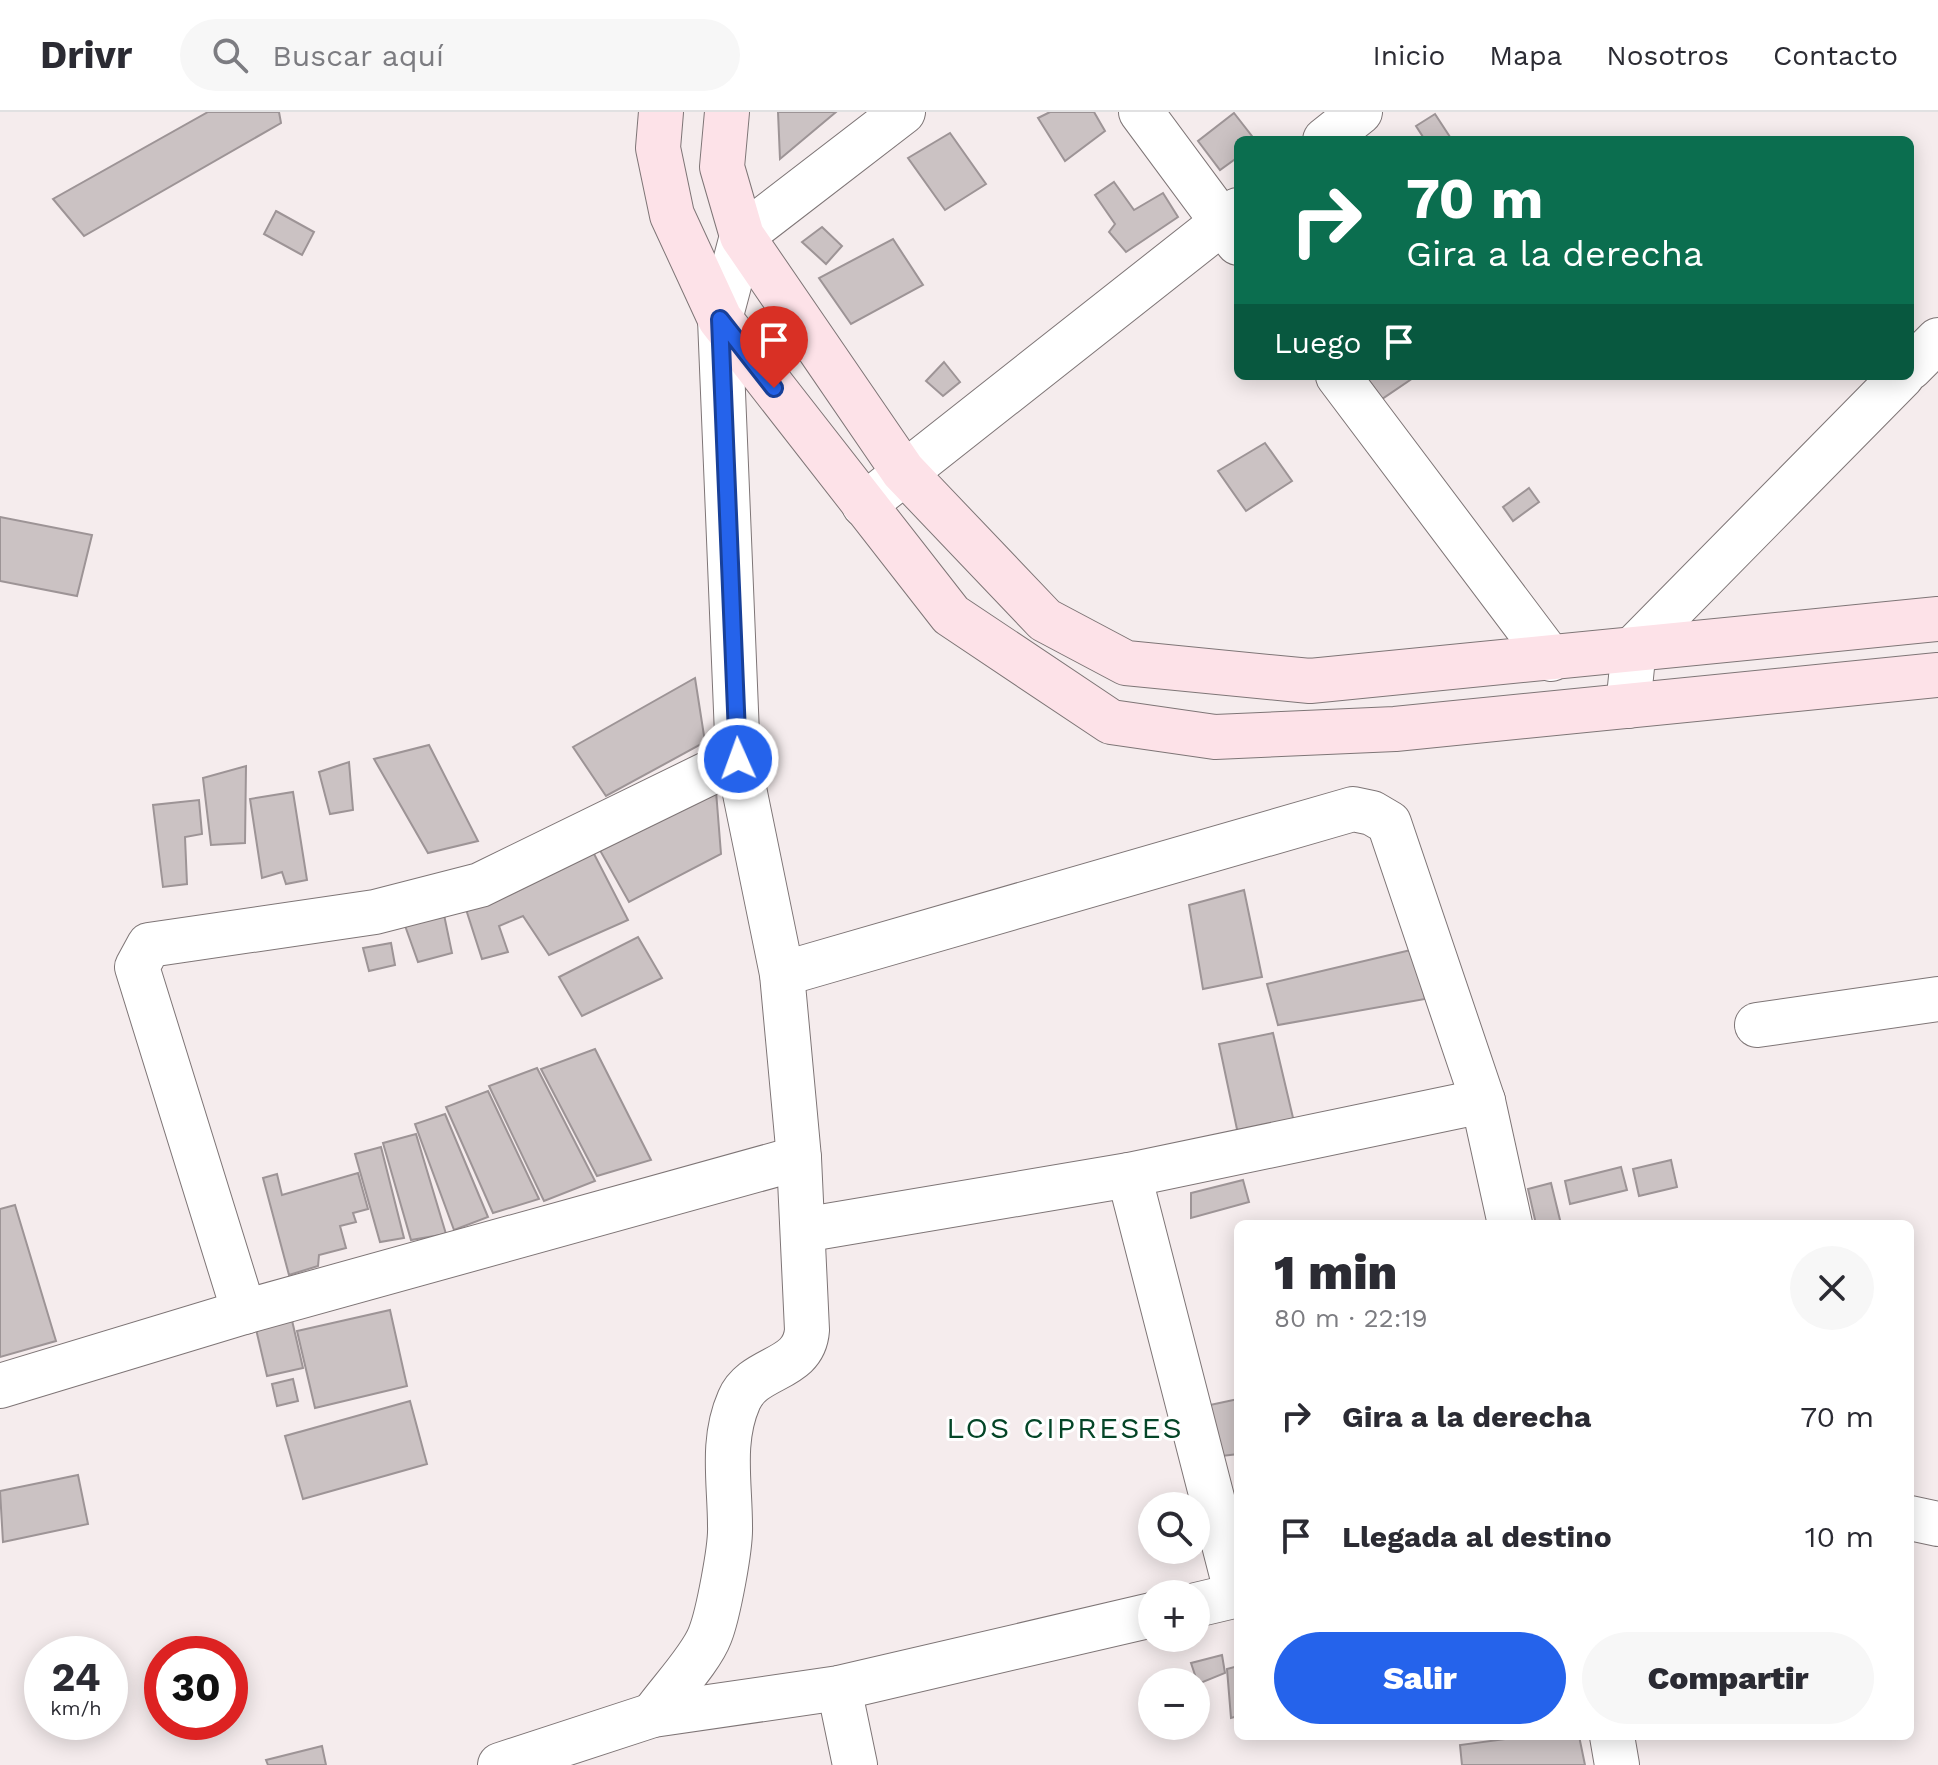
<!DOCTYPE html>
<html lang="es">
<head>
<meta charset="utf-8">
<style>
  :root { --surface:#fff; --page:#f7f7f7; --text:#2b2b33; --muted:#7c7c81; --line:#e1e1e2; --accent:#2563eb }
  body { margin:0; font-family:"Work Sans",sans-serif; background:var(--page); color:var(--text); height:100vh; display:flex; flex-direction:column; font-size:30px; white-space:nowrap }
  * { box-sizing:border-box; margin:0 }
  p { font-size:26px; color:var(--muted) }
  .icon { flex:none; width:44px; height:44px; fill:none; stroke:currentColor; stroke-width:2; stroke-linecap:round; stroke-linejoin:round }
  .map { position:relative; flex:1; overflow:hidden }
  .sheet { position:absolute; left:1234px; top:1108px; width:680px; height:520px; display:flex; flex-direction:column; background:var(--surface); border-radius:12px; box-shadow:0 4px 20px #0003 }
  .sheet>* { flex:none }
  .banner { position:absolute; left:1234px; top:24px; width:680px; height:244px; border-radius:12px; box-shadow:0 4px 20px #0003; background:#0b6e4f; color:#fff; overflow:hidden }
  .buttons { position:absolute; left:1138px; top:1380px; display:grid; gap:16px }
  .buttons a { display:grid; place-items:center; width:72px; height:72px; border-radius:50%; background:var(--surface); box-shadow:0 4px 20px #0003; font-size:40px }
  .speed { position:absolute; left:24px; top:1524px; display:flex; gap:16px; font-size:40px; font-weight:700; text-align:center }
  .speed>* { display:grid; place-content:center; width:104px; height:104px; border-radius:50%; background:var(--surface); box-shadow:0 4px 20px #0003; line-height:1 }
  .speed small { font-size:20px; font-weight:400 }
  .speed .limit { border:12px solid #d22; background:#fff; color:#111 }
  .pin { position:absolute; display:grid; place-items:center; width:68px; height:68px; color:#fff; margin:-82px -34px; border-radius:50% 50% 50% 0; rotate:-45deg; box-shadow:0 0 8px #0007 }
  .pin .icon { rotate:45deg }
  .me { position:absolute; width:88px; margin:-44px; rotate:358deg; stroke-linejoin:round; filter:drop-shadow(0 0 6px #0008) }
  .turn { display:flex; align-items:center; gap:28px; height:168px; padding:0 40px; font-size:36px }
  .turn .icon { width:104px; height:104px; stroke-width:2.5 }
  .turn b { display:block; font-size:56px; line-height:68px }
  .then { display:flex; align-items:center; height:76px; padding:0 40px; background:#0003; gap:16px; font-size:30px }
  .round { display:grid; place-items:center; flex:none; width:84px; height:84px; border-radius:42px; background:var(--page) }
  .head { display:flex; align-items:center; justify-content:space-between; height:136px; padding:0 40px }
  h1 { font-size:48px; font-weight:800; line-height:60px }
  .cta { display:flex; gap:16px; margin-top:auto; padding:16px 40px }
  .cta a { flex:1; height:92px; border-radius:48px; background:var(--accent); color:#fff; font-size:32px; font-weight:800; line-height:92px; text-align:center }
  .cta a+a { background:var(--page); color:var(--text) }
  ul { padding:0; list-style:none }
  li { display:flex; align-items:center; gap:24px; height:120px; padding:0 40px }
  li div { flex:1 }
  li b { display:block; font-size:30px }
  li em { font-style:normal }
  header { display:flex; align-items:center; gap:48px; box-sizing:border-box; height:112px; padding:0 40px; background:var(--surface); border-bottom:2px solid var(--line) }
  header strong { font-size:38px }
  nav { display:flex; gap:44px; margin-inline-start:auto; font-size:28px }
  .search { width:560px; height:72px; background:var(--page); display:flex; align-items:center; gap:20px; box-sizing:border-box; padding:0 28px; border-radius:44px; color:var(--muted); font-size:30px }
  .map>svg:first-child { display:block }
  .building { fill:#cbc2c3; stroke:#9d9496; stroke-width:2 }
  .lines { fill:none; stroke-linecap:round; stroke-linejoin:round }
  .minor-casing { stroke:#7e7576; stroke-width:46 }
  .secondary-casing { stroke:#7e7576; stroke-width:46 }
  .minor { stroke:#fff; stroke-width:44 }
  .secondary { stroke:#fde2e8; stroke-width:44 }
  .route-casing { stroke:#184099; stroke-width:20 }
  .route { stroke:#2563eb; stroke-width:14 }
  .labels { text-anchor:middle; stroke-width:6; stroke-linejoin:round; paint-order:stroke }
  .neighbourhood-label { font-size:30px; letter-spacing:2px; fill:#044527; stroke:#fff }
</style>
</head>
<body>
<header>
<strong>Drivr</strong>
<div class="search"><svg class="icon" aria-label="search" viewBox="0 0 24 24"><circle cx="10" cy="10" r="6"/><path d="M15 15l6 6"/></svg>Buscar aquí</div>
<nav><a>Inicio</a><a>Mapa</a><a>Nosotros</a><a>Contacto</a></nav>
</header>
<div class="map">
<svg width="1938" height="1653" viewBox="0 0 1938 1653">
  <rect width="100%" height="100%" fill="#f5eced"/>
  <g class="building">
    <polygon points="208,0 279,0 281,11 84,124 53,87"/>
    <polygon points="778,0 836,0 780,47"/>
    <polygon points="1050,0 1094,0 1105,19 1065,49 1038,6"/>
    <polygon points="1234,1 1255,28 1238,28 1238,45 1220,58 1198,29"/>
    <polygon points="1435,2 1452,28 1425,28 1416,14"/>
    <polygon points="950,21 986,72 945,98 908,46"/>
    <polygon points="1114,70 1134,98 1163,81 1178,105 1126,140 1109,120 1115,112 1095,83"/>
    <polygon points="276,99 314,120 302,143 264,122"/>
    <polygon points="822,115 842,134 826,152 802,130"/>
    <polygon points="893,127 923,173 851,212 819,166"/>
    <polygon points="944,250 960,270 943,284 926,269"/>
    <polygon points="1366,264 1416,264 1382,287"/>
    <polygon points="1265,331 1292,369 1246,399 1218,359"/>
    <polygon points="1529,376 1539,390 1513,409 1503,395"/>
    <polygon points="0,405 92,423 77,484 0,469"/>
    <polygon points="695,566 705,630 606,684 573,635"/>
    <polygon points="429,633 478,729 428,741 374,647"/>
    <polygon points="349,650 353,698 330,702 319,660"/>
    <polygon points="246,654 245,731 211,733 203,666"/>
    <polygon points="716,679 721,742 629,790 597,733"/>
    <polygon points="293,680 307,768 286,772 282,760 262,766 250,687"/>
    <polygon points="199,688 202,722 185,725 187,772 163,775 153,693"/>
    <polygon points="592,738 628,808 549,843 523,804 499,814 508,840 482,847 464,791"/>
    <polygon points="1244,778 1262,865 1203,877 1189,793"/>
    <polygon points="443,798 452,841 418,850 403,808"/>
    <polygon points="638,825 662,866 582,904 559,865"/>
    <polygon points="391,831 395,853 369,859 363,836"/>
    <polygon points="1415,837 1425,887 1278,913 1267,872"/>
    <polygon points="1273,921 1294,1010 1238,1022 1219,932"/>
    <polygon points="595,937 651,1048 597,1064 541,957"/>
    <polygon points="537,956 595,1069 544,1089 489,974"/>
    <polygon points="488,979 539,1087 493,1101 446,995"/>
    <polygon points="445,1002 488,1105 454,1118 415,1012"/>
    <polygon points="416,1022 446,1122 411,1128 383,1031"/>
    <polygon points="381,1035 404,1126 380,1130 355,1042"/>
    <polygon points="1671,1048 1677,1075 1639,1084 1633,1057"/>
    <polygon points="1621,1055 1627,1078 1570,1092 1565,1069"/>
    <polygon points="358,1061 368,1097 353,1101 356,1110 340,1114 346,1136 319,1143 318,1154 289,1163 263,1066 277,1062 282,1083"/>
    <polygon points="1243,1068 1249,1090 1191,1106 1191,1081"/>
    <polygon points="1551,1071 1561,1112 1536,1112 1528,1077"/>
    <polygon points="15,1093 56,1229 0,1245 0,1097"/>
    <polygon points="390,1198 407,1274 315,1296 297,1219"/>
    <polygon points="291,1204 303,1256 267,1264 255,1213"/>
    <polygon points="293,1267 298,1289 277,1294 272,1272"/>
    <polygon points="1238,1287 1238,1342 1222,1344 1210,1293"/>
    <polygon points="410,1289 427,1352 303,1387 285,1324"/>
    <polygon points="78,1363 88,1412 3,1430 0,1379"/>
    <polygon points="1222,1543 1225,1561 1198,1572 1191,1551"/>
    <polygon points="1238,1554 1238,1604 1231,1606 1227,1557"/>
    <polygon points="1527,1624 1579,1624 1585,1653 1462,1653 1460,1633"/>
    <polygon points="322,1634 326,1653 268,1653 266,1648"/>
  </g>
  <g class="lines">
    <defs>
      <g id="minor">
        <polyline points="1141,0 1238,131"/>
        <polyline points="1325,28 1360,0"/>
        <polyline points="1910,256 1938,228"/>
        <polyline points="1338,264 1551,547"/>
        <polyline points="864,393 1238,98"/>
        <polyline points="1628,594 1634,536 1902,264"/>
        <polyline points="782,862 1353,697 1372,701 1389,711 1483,989 1510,1112"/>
        <polyline points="1757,913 1938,887"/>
        <polyline points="1129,1063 1237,1483"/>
        <polyline points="803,1118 1129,1063 1483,989"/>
        <polyline points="244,1200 137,855 149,833 375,800 480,773 738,647"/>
        <polyline points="0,1274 244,1200 799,1046"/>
        <polyline points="1910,1406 1938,1412"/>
        <polyline points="1196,1493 1238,1483"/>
        <polyline points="839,1576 855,1653"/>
        <path d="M 653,1603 C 669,1580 701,1547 710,1523 C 718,1503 731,1435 730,1414 C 730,1371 721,1329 739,1288 C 754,1253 804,1260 807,1218 L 799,1046 L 782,862 L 738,647 L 720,207 L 742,124 L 903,0"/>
        <polyline points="1612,1624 1617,1653"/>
        <polyline points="500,1653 653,1603 839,1576 1152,1503"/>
      </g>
      <g id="secondary">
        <polyline points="661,0 658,36 672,103 720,207 951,503 1111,610 1215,625 1395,617 1938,563"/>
        <polyline points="727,0 722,55 742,124 903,359 1045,508 1126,551 1310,569 1938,507"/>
      </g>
    </defs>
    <use href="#minor" class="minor-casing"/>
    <use href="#secondary" class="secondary-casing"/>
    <use href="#minor" class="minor"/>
    <use href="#secondary" class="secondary"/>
  </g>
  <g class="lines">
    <defs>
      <polyline id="route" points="738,647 720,207 774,276"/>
    </defs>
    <use href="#route" class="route-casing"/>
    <use href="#route" class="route"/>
  </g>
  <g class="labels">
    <g class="neighbourhood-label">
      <text x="1065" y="1326">LOS CIPRESES</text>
    </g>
  </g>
</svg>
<div class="buttons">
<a><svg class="icon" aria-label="search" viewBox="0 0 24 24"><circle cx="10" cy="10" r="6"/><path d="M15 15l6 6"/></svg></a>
<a>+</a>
<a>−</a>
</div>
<div class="speed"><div>24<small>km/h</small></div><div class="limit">30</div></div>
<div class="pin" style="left:774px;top:276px;background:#d93025"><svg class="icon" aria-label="arrive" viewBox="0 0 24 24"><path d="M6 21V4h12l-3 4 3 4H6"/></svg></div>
<svg class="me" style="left:738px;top:647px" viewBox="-20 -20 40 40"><circle r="17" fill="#2563eb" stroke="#fff" stroke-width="3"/><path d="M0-11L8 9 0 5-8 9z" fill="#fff"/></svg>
<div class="banner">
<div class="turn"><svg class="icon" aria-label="right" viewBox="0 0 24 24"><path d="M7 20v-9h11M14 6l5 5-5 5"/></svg><div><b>70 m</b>Gira a la derecha</div></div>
<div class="then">Luego<svg class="icon" aria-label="arrive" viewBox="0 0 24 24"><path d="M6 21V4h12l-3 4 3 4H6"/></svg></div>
</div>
<section class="sheet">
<div class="head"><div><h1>1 min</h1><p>80 m · 22:19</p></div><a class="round"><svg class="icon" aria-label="close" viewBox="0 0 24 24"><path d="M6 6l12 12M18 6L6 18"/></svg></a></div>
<ul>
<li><svg class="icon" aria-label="right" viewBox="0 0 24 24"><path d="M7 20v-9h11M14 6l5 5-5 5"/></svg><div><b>Gira a la derecha</b></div><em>70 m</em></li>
<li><svg class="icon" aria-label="arrive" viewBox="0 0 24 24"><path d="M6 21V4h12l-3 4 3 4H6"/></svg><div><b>Llegada al destino</b></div><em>10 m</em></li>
</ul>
<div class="cta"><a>Salir</a><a>Compartir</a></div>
</section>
</div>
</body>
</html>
